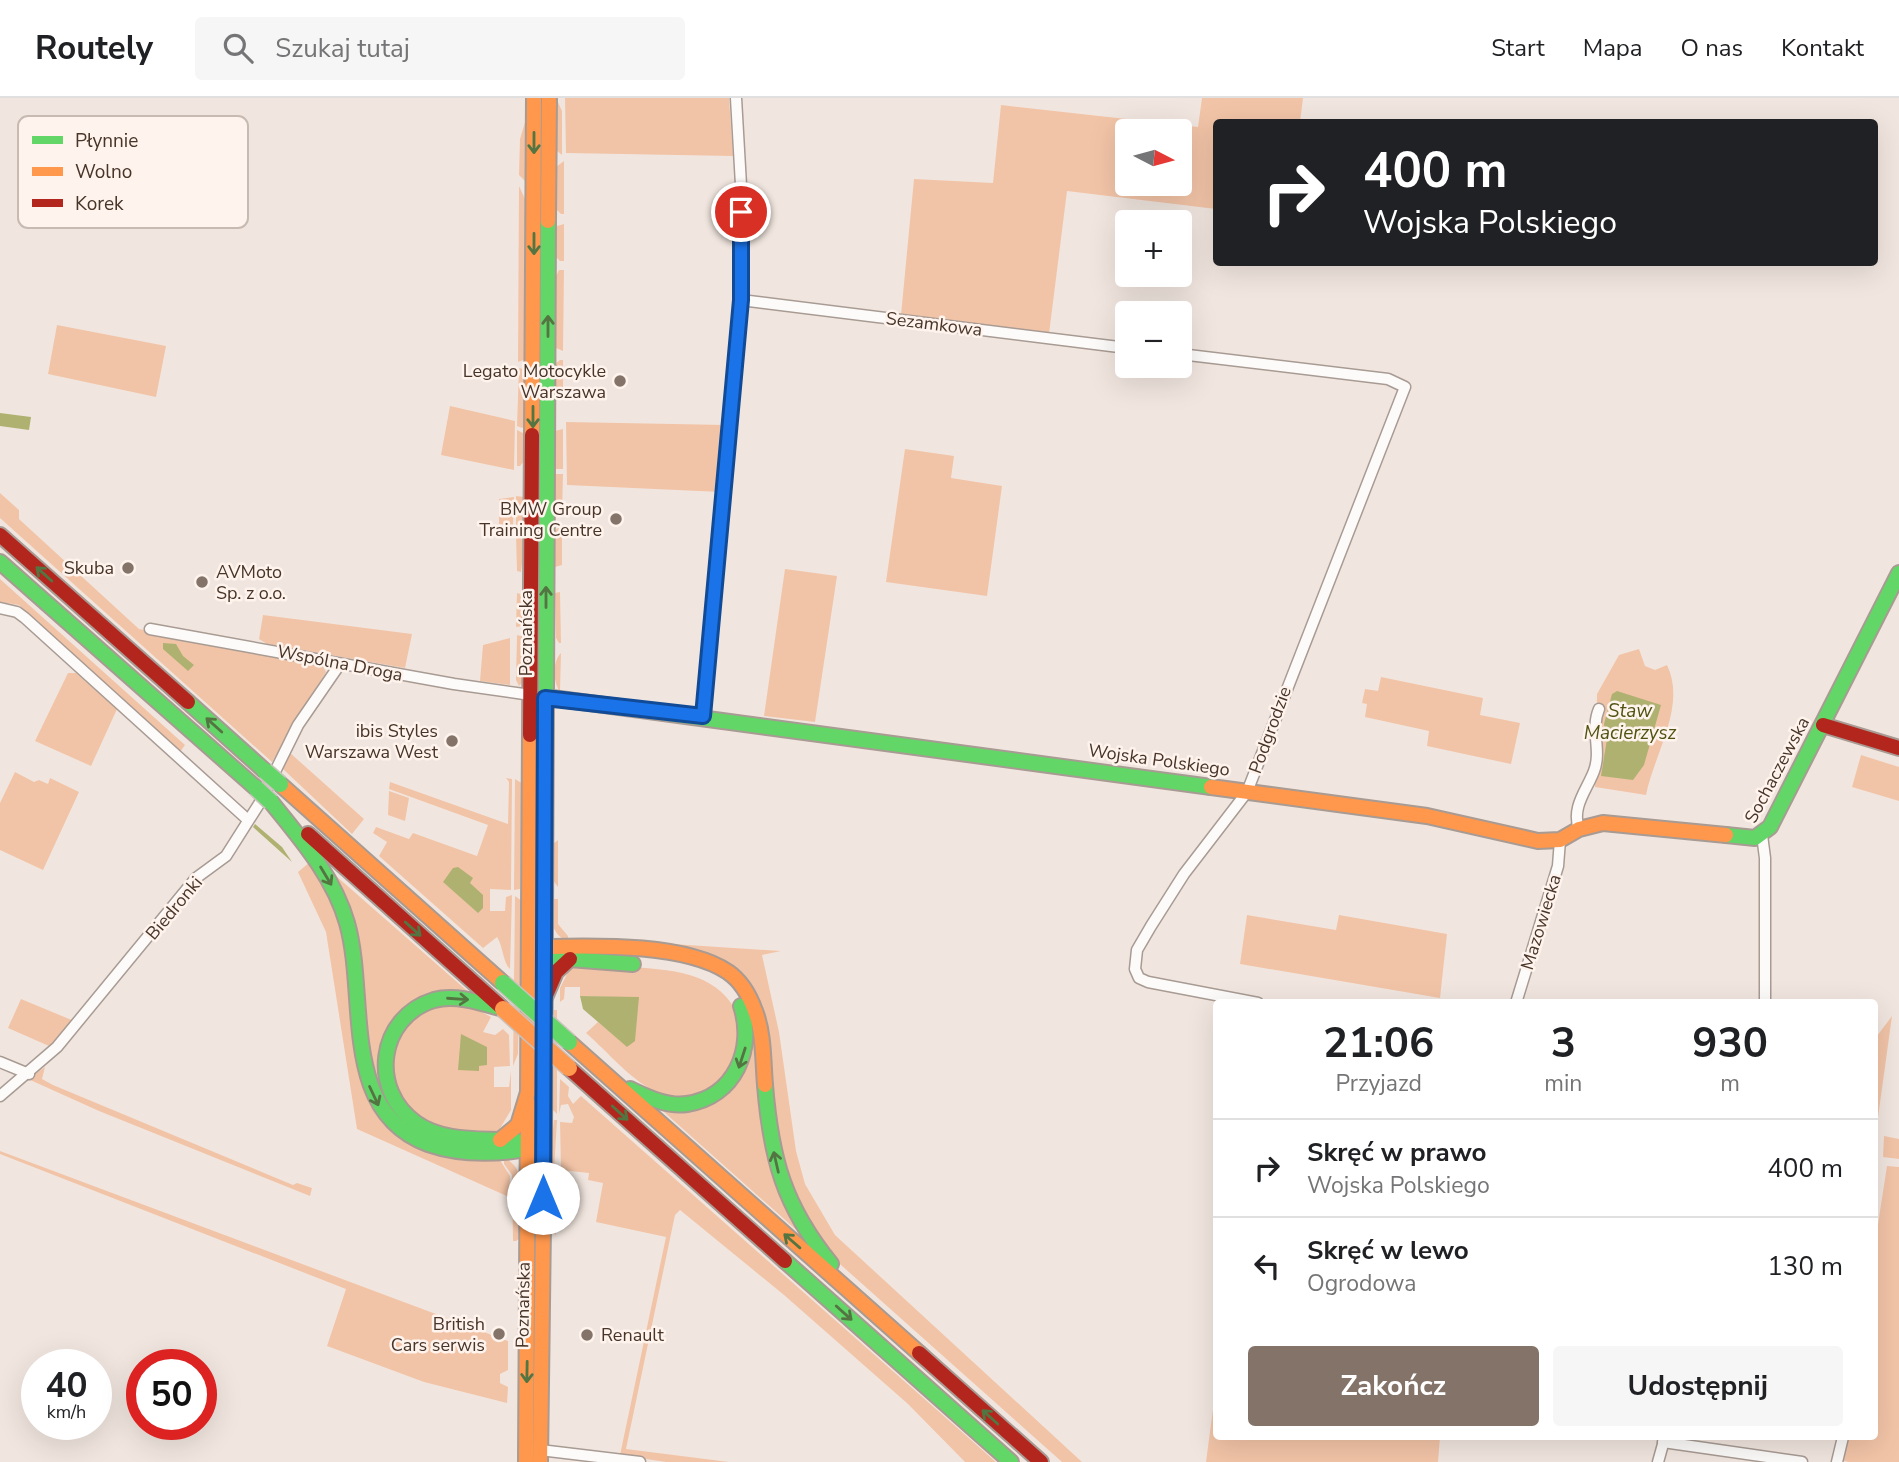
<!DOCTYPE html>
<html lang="pl">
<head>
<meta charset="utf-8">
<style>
  :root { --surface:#fff; --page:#f6f6f6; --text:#202124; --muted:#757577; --line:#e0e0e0; --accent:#837368 }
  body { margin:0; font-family:"Nunito Sans",sans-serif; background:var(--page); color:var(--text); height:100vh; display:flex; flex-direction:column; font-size:26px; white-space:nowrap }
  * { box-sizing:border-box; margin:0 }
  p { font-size:23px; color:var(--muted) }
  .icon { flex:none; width:38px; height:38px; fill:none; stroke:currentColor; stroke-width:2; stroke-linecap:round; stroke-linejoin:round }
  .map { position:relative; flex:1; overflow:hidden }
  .details { position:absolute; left:1213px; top:901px; width:665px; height:441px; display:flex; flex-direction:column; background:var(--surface); border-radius:7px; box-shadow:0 7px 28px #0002 }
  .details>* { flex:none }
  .hud { position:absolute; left:1213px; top:21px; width:665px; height:147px; border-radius:7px; box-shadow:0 7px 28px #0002; background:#202124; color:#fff; overflow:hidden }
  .needle { width:46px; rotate:96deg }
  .fabs { position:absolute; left:1115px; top:21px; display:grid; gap:14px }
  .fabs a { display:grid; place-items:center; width:77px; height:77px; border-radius:7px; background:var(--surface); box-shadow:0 7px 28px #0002; font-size:35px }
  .speed { position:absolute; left:21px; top:1251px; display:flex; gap:14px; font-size:35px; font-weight:700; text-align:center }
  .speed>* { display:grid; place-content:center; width:91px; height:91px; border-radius:50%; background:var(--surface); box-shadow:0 7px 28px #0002; line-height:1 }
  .speed small { font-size:18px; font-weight:400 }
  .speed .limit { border:10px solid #d22; background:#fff; color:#111 }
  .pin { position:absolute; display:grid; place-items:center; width:60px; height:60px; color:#fff; margin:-30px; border:4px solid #fff; border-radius:50%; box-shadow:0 2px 7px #0007 }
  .me { position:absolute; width:77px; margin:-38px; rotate:0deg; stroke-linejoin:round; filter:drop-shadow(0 0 5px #0008) }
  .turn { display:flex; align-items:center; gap:24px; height:147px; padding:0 35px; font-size:32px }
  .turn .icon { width:91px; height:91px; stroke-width:2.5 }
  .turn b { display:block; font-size:49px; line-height:60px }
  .eta { display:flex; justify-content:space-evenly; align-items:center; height:119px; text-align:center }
  .eta b { font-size:42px; font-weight:700; line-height:49px }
  .cta { display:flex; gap:14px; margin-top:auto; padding:14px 35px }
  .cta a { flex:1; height:80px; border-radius:7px; background:var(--accent); color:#fff; font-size:28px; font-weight:700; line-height:80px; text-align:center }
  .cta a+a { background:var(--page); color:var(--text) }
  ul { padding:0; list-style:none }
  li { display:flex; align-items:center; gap:21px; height:98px; padding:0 35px; border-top:2px solid var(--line) }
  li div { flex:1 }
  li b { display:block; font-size:26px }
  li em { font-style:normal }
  header { display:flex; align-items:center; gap:42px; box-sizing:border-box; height:98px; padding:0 35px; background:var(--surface); border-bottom:2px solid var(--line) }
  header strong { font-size:33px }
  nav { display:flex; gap:38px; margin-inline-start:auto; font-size:24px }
  .search { width:490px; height:63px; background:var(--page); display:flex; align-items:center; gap:18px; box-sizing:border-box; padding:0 24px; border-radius:7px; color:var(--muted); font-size:26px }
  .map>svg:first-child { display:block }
  .green { fill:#f2c4a7; fill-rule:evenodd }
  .water { fill:#afb171 }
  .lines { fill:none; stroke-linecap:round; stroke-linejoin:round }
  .street-casing { stroke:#a89b93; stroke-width:13 }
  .fast-casing { stroke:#a89b93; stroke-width:18 }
  .slow-casing { stroke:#a89b93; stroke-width:18 }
  .jam-casing { stroke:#a89b93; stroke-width:18 }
  .street { stroke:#fdfbfa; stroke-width:10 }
  .fast { stroke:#63d668; stroke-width:14 }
  .slow { stroke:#ff974d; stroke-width:14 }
  .jam { stroke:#b3261e; stroke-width:14 }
  .fast-bridge-casing { stroke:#cbc2bd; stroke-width:19; stroke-linecap:butt }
  .slow-bridge-casing { stroke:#cbc2bd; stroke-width:19; stroke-linecap:butt }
  .fast-bridge { stroke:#63d668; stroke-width:16 }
  .slow-bridge { stroke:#ff974d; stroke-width:16 }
  .oneway { stroke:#537542 }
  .route-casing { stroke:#114b97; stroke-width:18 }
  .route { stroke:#1a73e8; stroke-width:12 }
  .poi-dot { fill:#837368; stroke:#fef3ed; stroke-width:2.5 }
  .labels { text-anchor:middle; stroke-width:5; stroke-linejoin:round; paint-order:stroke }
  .street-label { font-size:18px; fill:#483528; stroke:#fef3ed }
  .poi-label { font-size:18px; fill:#483528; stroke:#fef3ed; text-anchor:end }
  .water-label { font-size:19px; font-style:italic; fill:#4f5312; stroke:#fef3ed }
  .key { fill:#fef3ed; stroke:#c7bab2; stroke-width:2 }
  .key-label { font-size:19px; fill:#483528 }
</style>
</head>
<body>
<header>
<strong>Routely</strong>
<div class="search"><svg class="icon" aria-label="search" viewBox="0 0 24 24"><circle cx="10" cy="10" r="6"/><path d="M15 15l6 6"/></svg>Szukaj tutaj</div>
<nav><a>Start</a><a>Mapa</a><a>O nas</a><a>Kontakt</a></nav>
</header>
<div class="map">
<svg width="1899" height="1364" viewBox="0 0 1899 1364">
  <rect width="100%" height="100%" fill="#f1e6df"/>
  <g class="green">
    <polygon points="565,0 729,0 733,58 566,55"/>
    <path d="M 1202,0 L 1303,0 L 1300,24 L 1216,24 L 1216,111 L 1067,93 L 1049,236 L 901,217 L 914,81 L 993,85 L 1001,7 L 1198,29 ZM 1127,33 L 1180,33 L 1180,86 L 1127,86 Z"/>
    <polygon points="557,2 562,13 562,57 556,52"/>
    <polygon points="526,21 527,21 526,84 519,77 520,41"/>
    <polygon points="564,63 564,116 561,116 556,111 556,69"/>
    <polygon points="519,88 525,101 526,261 518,264"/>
    <polygon points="564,126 564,163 560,163 556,159 557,128"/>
    <polygon points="559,172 564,172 563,253 556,250 556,178"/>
    <polygon points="57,227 166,248 156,299 48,276"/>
    <polygon points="560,262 563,262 563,293 555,288 555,266"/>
    <polygon points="519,270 526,272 525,328 522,330 517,328"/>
    <polygon points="450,308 515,323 514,372 441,357"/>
    <polygon points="566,324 727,327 721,394 567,387"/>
    <polygon points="563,331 563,371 556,371 555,333"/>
    <polygon points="517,332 525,336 525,362 520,368 517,368"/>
    <polygon points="905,351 954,358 951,380 1002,388 987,498 886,484"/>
    <polygon points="554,376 563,376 562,417 554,413"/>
    <polygon points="0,395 19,412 19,421 139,531 322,566 326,574 272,664 0,420"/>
    <polygon points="516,398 524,399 524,423 516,428"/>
    <polygon points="514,399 513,428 499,426 499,401"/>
    <polygon points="559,429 562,429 562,467 555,469 554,433"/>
    <polygon points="516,437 525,443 521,474 517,473"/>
    <polygon points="785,471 837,478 815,624 764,618"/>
    <polygon points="0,481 185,647 180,654 19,507 0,504"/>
    <polygon points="560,494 561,545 559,545 556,540 555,495"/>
    <polygon points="517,495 524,497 524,528 516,529"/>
    <polygon points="263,517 412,536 405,570 267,546 259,541"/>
    <polygon points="517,537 524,539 523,584 519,588 516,582"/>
    <polygon points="510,540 510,587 480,583 483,547"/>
    <path d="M 1639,551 L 1645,568 L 1655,572 L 1667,567 C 1687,608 1654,656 1646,697 L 1595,689 L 1597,596 L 1619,557 Z"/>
    <path d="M 561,555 L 560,594 C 553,584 552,564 561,555 Z"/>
    <polygon points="68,575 76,575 117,611 91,668 35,643"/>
    <polygon points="1381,579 1483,600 1480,617 1520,625 1511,666 1427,648 1429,633 1365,619 1367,606 1362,605 1365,591 1378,593"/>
    <polygon points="289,654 364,721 352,736 283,671"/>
    <polygon points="1861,657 1899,669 1899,703 1852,689"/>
    <polygon points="15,674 34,684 39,682 48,686 50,680 79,694 43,772 0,752 0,705"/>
    <path d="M 506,680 L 512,681 L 511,792 L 490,791 L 490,813 L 505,813 L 506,799 L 512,797 L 510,871 C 503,865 503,848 497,839 L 483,850 L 379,758 L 387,744 L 373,735 L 376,729 L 409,741 L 413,735 L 477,758 L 488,727 L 389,691 L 390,684 L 508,726 L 509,684 Z"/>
    <polygon points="515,681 523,686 520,791 514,792"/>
    <polygon points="389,693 409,700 405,723 388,717"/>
    <polygon points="558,742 558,789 552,781 553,746"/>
    <path d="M 310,764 L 344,832 L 362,987 C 386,1057 435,1053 498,1059 L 510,1078 L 509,1099 L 357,1031 L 326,834 L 298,774 Z"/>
    <polygon points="327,770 473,898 406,907 376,990"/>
    <polygon points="515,798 522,803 518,956 513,968"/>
    <path d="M 554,801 L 558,801 L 558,826 L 568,838 L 568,843 C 551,838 548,816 554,801 Z"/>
    <polygon points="1247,817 1336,832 1339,817 1447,836 1440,900 1240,866"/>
    <polygon points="673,846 781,853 762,857 779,934 796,1053 805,1086 835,1137 1082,1364 1062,1364 832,1159 790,1094 751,890 672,850"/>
    <path d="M 572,866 C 606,869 674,867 703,882 C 780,919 727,1024 659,995 C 632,984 608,954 586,935 L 598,924 L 628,949 L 638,900 L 580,898 L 580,889 L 565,889 L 564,901 L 560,904 L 560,890 Z"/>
    <polygon points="21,901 74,923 49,948 8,930"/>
    <path d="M 467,906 L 491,919 L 483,934 L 495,937 L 503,931 L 509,937 L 510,968 L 494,969 L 494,989 L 509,989 L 511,973 L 511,1012 L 496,1037 C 479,1035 440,1034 426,1027 C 385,1004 377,932 424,911 C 435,906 455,907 467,906 Z"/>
    <polygon points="554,912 557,912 557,1016 553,1012"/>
    <polygon points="1892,918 1874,1048 1874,942"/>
    <polygon points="753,934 802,1137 655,1006 710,1005"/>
    <polygon points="45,969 42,981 53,987 293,1087 297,1085 312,1090 310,1098 99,1013 28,981"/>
    <polygon points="560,981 569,989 568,998 573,1006 581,998 996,1364 965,1364 908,1306 784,1197 680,1112 675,1117 626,1351 729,1364 666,1364 620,1357 666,1139 596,1124 603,1085 588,1082 589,1075 561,1072 560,1024 572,1025 574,1019 568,1006 561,1007 559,1016"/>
    <polygon points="554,1022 557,1022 554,1073 549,1071"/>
    <polygon points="1884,1038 1899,1041 1899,1061 1883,1059"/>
    <polygon points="0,1053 508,1243 508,1272 500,1276 500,1285 508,1289 507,1305 424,1284 327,1248 346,1191 0,1056"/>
    <path d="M 504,1060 C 531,1070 520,1116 520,1140 L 516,1143 L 513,1143 L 512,1077 L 504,1066 Z"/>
    <polygon points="1887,1068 1899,1069 1899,1364 1849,1364 1844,1363 1847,1339 1874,1339 1874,1152"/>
    <polygon points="552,1080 556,1080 556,1137 549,1127"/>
    <polygon points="1216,1289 1216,1339 1440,1339 1438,1364 1206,1364"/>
  </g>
  <g class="water">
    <polygon points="0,315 31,319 29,332 0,328"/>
    <polygon points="163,545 176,546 183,558 194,567 188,573 163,551"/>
    <polygon points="1617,593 1661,607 1644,667 1633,682 1601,678 1607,641 1604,626 1612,596"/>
    <polygon points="255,726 282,749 292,764 253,729"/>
    <polygon points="458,769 473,780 470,785 483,797 483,810 478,815 443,784 453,770"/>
    <polygon points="580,898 639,899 635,943 627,949 583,911"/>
    <polygon points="461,936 487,949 487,967 479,968 479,973 458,972"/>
  </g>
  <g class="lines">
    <defs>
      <g id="street">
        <polyline points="741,202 1127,250"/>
        <polyline points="1180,256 1388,281 1405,289 1247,694 1184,776 1151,828 1137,852 1135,871 1139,880 1148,884 1258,905"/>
        <polyline points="0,510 17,514 25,520 248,722"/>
        <polyline points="150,531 454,586 531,597"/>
        <polyline points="703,618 741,202 741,87 736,0"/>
        <path d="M 1579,731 C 1571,709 1587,692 1594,673 C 1602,652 1590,632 1599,611"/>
        <polyline points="1762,737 1765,760 1765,905"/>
        <polyline points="1516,905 1558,768 1560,742"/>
        <polyline points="0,964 29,976"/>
        <polyline points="0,998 57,949 196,780 226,758 259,706 298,627 340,566"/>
        <polyline points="1663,1344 1802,1364"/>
        <polyline points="540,1352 640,1364"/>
        <polyline points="1658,1364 1665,1339"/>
        <polyline points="1837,1364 1843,1339"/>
      </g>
      <g id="fast">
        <polyline points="0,464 256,690"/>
        <polyline points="545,599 1211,689"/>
        <polyline points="188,604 265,673"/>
        <path d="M 271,704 C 301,741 334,779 347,825 C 368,899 339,1013 428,1046 C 465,1059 506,1056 544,1048"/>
        <polyline points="1726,737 1755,740 1770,729 1899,475"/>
        <polyline points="545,827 548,123"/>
        <polyline points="544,859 633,866"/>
        <path d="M 503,911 C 482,905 456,896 434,902 C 378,919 369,992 416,1025 C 450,1049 498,1037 537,1046"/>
        <path d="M 765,987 C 771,1061 784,1108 831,1166"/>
        <path d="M 630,991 C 647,999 667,1009 687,1006 C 735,999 755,950 741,908"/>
        <polyline points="785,1163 1011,1364"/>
      </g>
      <g id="slow">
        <polyline points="548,123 549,0"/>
        <polyline points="532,337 534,0"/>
        <polyline points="280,686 503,885"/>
        <polyline points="1211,689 1427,718 1538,743 1560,742 1579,731 1603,725 1726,737"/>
        <path d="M 544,849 C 595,848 684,845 728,874 C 741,883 750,899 755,913 C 764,935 763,964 765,987"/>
        <polyline points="569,944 919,1255"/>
        <polyline points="528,994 530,637"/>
        <polyline points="500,1042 518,1027 528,994"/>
        <polyline points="526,1364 528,1005"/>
        <polyline points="540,1364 544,1048"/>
      </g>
      <g id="jam">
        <polyline points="0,437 188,604"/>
        <polyline points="1823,627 1899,650"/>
        <polyline points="530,637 532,337"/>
        <polyline points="308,736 501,909"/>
        <polyline points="544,902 556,874 570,861"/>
        <polyline points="569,970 785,1163"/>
        <polyline points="544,1048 545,827"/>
        <polyline points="919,1255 1041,1364"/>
      </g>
    </defs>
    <use href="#street" class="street-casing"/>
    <use href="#fast" class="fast-casing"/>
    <use href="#slow" class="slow-casing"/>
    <use href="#jam" class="jam-casing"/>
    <use href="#street" class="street"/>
    <use href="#fast" class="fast"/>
    <use href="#slow" class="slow"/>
    <use href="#jam" class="jam"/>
    <defs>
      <g id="fast-bridge">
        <polyline points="265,673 280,686"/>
        <polyline points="256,690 271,704"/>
        <polyline points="503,885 569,944"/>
      </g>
      <polyline id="slow-bridge" points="503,911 569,970"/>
    </defs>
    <use href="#fast-bridge" class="fast-bridge-casing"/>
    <use href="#slow-bridge" class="slow-bridge-casing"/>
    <use href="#fast-bridge" class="fast-bridge"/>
    <use href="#slow-bridge" class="slow-bridge"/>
  </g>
  <defs><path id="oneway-shaft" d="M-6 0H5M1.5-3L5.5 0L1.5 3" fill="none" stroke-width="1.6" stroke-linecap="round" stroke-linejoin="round" transform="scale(1.75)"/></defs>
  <g class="oneway">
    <use href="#oneway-shaft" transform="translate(534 45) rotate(90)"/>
    <use href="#oneway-shaft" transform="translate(534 146) rotate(90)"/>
    <use href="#oneway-shaft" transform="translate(548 228) rotate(-90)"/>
    <use href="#oneway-shaft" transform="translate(533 319) rotate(90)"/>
    <use href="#oneway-shaft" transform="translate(44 476) rotate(-138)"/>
    <use href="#oneway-shaft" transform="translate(546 499) rotate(-90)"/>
    <use href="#oneway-shaft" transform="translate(214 627) rotate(-138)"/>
    <use href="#oneway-shaft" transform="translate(326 778) rotate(59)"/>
    <use href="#oneway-shaft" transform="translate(413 831) rotate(42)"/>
    <use href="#oneway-shaft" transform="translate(458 901) rotate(4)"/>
    <use href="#oneway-shaft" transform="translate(742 960) rotate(108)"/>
    <use href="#oneway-shaft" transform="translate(374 998) rotate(65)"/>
    <use href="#oneway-shaft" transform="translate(620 1015) rotate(42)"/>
    <use href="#oneway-shaft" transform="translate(776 1064) rotate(-103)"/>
    <use href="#oneway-shaft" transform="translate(792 1143) rotate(-139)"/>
    <use href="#oneway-shaft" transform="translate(844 1215) rotate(42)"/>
    <use href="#oneway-shaft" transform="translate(527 1274) rotate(91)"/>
    <use href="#oneway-shaft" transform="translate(990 1319) rotate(-138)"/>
  </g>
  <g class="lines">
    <defs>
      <polyline id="route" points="543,1100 545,600 703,618 741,202 741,114"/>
    </defs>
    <use href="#route" class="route-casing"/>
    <use href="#route" class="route"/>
  </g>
  <g class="poi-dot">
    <circle cx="620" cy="283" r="7"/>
    <circle cx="616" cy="421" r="7"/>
    <circle cx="128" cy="470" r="7"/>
    <circle cx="202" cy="484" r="7"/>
    <circle cx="452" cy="643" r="7"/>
    <circle cx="499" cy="1236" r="7"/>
    <circle cx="587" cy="1237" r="7"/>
  </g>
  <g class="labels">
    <g class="street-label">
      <text transform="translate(934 226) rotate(7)" y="6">Sezamkowa</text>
      <text transform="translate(526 535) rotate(-90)" y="6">Poznańska</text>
      <text transform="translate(340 565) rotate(11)" y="6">Wspólna Droga</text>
      <text transform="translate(1270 632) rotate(-70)" y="6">Podgrodzie</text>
      <text transform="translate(1159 662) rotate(8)" y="6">Wojska Polskiego</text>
      <text transform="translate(1777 672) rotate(-62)" y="6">Sochaczewska</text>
      <text transform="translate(174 810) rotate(-50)" y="6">Biedronki</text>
      <text transform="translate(1541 824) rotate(-73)" y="6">Mazowiecka</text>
      <text transform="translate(523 1207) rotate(-89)" y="6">Poznańska</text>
    </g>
    <g class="poi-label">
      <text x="606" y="279">Legato Motocykle<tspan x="606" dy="21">Warszawa</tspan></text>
      <text x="602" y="417">BMW Group<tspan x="602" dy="21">Training Centre</tspan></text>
      <text x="114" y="476">Skuba</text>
      <text x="216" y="480" text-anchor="start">AVMoto<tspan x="216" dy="21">Sp. z o.o.</tspan></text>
      <text x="438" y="639">ibis Styles<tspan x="438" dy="21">Warszawa West</tspan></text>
      <text x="485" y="1232">British<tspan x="485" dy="21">Cars serwis</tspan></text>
      <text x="601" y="1243" text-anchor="start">Renault</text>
    </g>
    <g class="water-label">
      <text x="1630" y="619">Staw<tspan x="1630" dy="22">Macierzysz</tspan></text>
    </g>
  </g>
  <rect x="18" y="18" width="230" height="112" rx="10" class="key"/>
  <rect x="32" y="38" width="31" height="8" fill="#63d668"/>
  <rect x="32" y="69" width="31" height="9" fill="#ff974d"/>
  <rect x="32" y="101" width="31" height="8" fill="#b3261e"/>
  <g class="key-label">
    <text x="75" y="49">Płynnie</text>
    <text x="75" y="80">Wolno</text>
    <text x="75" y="112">Korek</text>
  </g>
</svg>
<div class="fabs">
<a><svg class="needle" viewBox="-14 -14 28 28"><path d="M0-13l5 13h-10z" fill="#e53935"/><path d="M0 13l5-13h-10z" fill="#757577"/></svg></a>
<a>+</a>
<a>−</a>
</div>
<div class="speed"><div>40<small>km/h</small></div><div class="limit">50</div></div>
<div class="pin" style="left:741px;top:114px;background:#d93025"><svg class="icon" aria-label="arrive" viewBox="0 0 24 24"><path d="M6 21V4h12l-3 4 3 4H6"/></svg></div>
<svg class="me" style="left:543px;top:1100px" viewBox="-20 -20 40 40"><circle r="19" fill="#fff"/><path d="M0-13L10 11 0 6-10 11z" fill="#1a73e8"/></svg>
<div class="hud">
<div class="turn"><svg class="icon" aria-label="right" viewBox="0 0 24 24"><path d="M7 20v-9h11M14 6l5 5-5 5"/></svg><div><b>400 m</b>Wojska Polskiego</div></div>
</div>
<section class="details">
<div class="eta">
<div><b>21:06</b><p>Przyjazd</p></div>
<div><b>3</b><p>min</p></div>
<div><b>930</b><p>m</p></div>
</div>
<ul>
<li><svg class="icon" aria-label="right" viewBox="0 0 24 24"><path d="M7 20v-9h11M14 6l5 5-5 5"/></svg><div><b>Skręć w prawo</b><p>Wojska Polskiego</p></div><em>400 m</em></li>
<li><svg class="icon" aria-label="left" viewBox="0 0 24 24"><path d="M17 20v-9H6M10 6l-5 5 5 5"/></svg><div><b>Skręć w lewo</b><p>Ogrodowa</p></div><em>130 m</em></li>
</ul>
<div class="cta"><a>Zakończ</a><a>Udostępnij</a></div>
</section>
</div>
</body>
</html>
